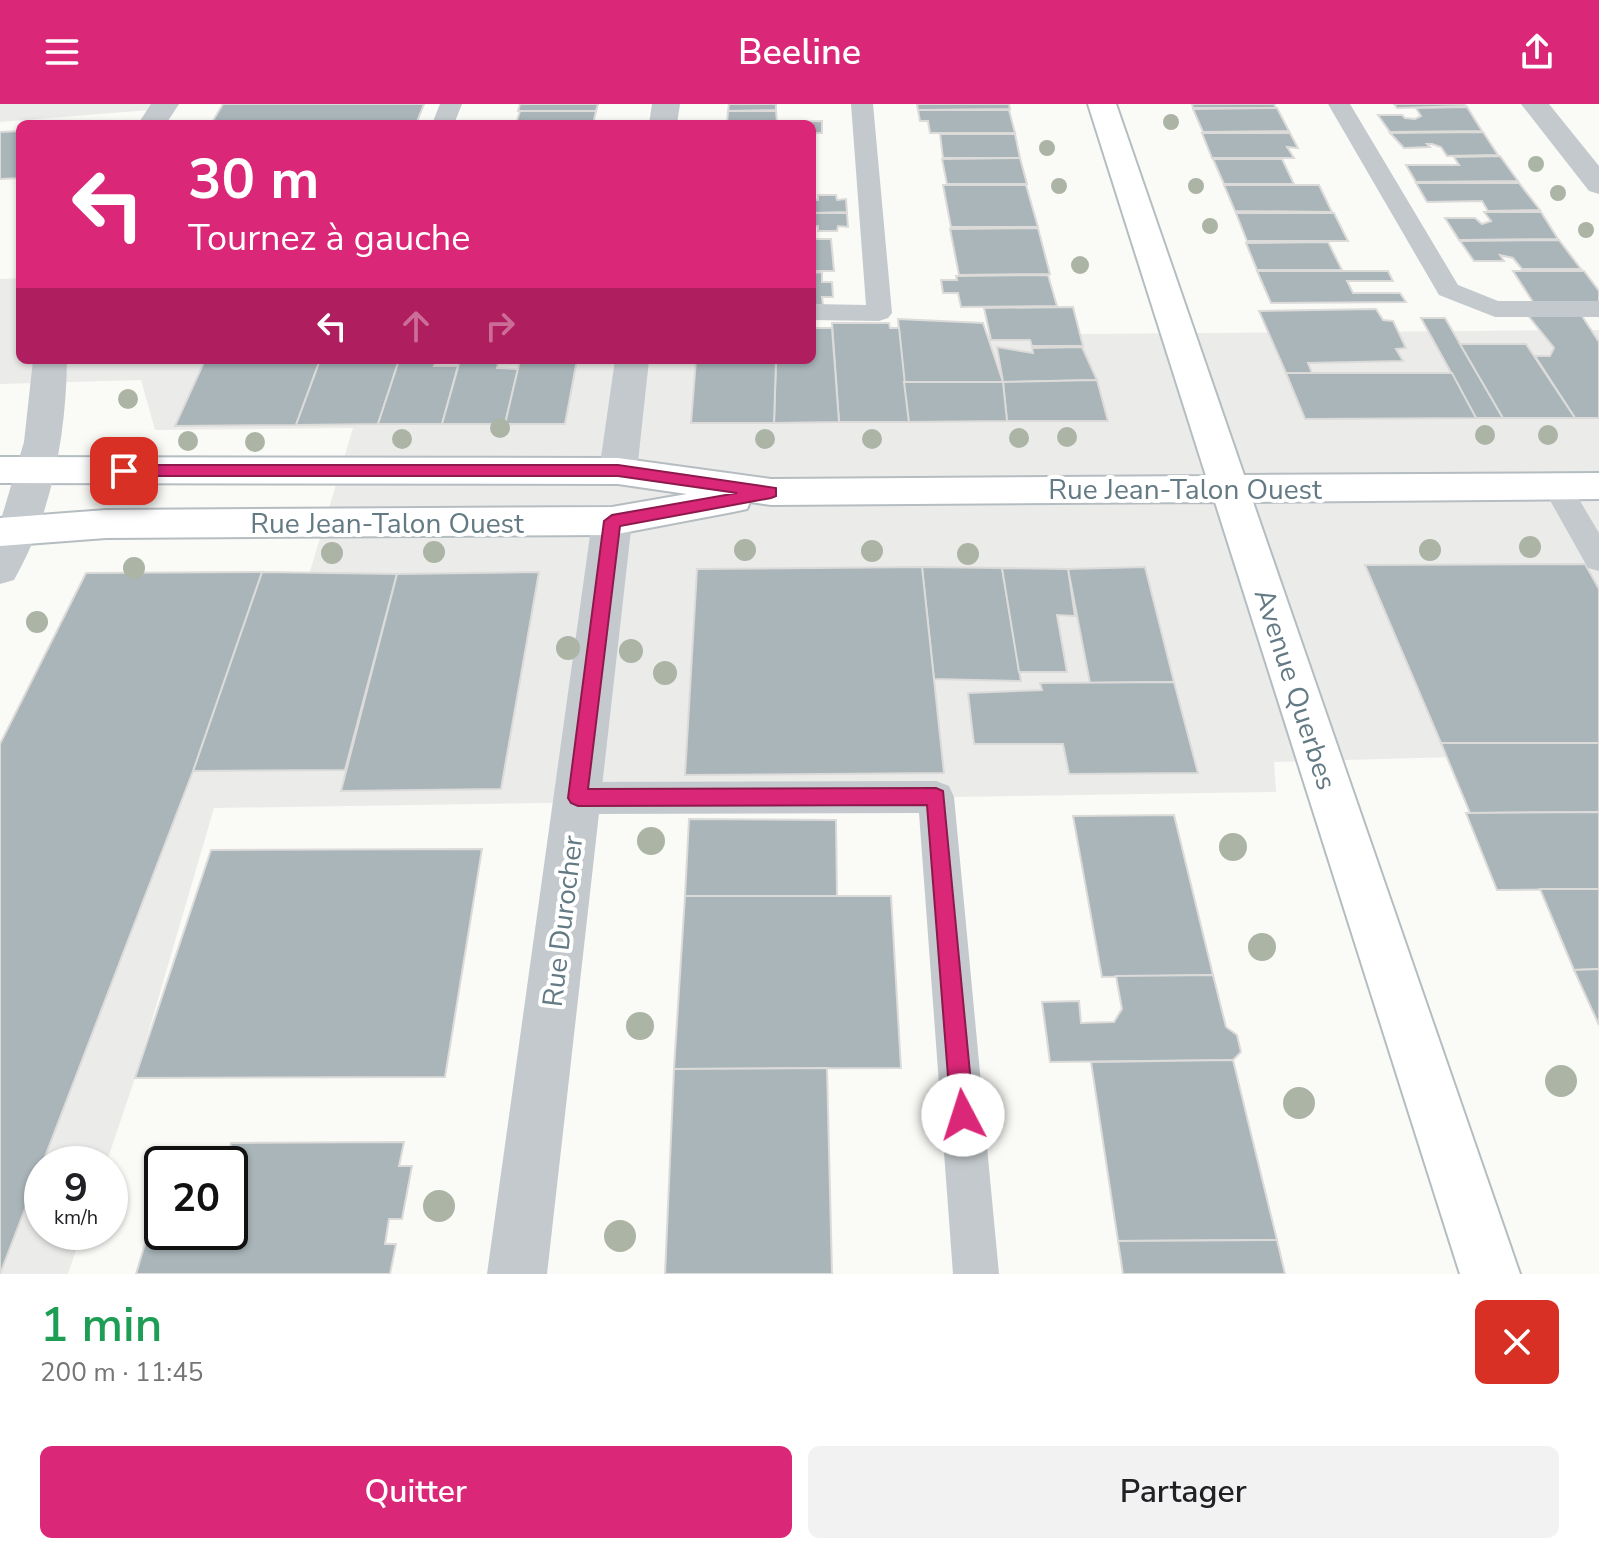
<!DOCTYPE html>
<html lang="fr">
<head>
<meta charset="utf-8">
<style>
  :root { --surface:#fff; --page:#f2f2f2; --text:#202124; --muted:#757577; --accent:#db2777 }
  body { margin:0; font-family:"Nunito Sans",sans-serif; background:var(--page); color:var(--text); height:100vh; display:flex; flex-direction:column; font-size:30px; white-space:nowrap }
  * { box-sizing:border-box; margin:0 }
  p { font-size:26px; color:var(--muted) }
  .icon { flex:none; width:44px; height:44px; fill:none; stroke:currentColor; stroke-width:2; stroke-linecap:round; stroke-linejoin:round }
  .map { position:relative; height:1170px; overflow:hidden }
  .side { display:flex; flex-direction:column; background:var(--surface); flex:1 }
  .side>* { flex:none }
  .guide { position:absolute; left:16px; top:16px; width:800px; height:244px; border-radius:12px; box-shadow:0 2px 6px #0004; background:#db2777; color:#fff; overflow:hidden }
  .speed { position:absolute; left:24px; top:1042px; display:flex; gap:16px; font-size:40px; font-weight:700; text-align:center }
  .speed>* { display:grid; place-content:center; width:104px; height:104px; border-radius:50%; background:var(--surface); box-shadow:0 2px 6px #0004; line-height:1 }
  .speed small { font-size:20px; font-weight:400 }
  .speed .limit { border:4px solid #111; border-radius:12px; background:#fff; color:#111 }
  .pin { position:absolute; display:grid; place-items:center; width:68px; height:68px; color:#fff; margin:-34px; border-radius:16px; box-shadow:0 4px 12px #0006 }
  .me { position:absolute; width:88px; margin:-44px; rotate:355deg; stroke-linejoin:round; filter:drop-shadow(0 0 6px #0008) }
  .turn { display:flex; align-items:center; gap:28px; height:168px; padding:0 40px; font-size:36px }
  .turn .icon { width:104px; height:104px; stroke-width:2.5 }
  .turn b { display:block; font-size:56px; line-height:68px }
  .lanes { display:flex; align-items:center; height:76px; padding:0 40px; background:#0003; justify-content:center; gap:40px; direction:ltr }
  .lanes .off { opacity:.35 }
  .round { display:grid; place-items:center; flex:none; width:84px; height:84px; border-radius:12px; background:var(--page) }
  .overview { display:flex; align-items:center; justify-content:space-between; height:136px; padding:0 40px }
  h1 { font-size:48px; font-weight:600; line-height:60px; color:#1e9e55 }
  .cta { display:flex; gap:16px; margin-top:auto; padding:16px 40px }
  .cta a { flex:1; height:92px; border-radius:12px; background:var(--accent); color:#fff; font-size:32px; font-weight:600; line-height:92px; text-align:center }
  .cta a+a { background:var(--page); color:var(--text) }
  header { display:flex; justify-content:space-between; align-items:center; height:104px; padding:0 40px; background:var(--accent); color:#fff; font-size:36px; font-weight:600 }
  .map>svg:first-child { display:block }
  .built { fill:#ebebea }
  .building { fill:#a9b5b9; stroke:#dcdbd9; stroke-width:2 }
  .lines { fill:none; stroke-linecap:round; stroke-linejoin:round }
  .secondary-casing { stroke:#b5bdc1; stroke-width:4 }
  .lane { fill:#c3c9cc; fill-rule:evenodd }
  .street { fill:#c3c9cc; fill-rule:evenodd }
  .secondary { fill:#fff; fill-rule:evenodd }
  .tree { fill:#abb4a5 }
  .route { fill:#db2777; stroke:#8e194d; stroke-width:2 }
  .labels { text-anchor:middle; stroke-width:8; stroke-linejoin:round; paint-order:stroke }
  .street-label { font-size:28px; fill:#637a84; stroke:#fff }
</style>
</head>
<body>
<header><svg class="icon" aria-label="menu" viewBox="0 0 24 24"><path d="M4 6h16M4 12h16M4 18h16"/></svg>Beeline<svg class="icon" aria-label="share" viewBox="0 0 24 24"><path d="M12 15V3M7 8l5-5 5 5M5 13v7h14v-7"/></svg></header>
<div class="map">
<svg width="1599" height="1170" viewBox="0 0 1599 1170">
  <rect width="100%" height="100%" fill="#fafaf7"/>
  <g class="built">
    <polygon points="0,0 165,0 162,5 0,18"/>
    <polygon points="20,174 20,256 812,256 812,232 1599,226 1599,649 1274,658 1276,688 214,704 135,974 106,1060 42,1060 42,1128 82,1128 68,1170 0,1170 0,643 81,478 308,474 353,324 155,326 141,276 0,280 0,175"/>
  </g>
  <g class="building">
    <polygon points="223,0 424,0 416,20 211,20"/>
    <polygon points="520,0 598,0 596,7 518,7"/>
    <polygon points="729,0 776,0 776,6 728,7"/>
    <polygon points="917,0 1009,0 1010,5 918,6"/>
    <polygon points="1192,0 1274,0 1276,4 1193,4"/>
    <polygon points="1394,0 1464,0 1466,2 1397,4"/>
    <polygon points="1467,3 1482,27 1390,28 1378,11 1402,11 1405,14 1415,15 1421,12 1416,4"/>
    <polygon points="1277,4 1289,27 1203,28 1193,5"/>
    <polygon points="918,6 1009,6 1015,29 930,29 928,17 920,17"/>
    <polygon points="520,7 596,7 593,20 516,20"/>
    <polygon points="728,7 776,7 777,18 822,17 822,29 812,29 812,20 727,20"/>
    <polygon points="20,27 20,74 0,75 0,28"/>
    <polygon points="1483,28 1498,51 1447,52 1441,43 1432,40 1427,40 1430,43 1404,44 1390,29"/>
    <polygon points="1202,29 1290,29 1298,44 1287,43 1294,54 1212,54"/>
    <polygon points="940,30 1015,30 1020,54 943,54"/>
    <polygon points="1500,52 1518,77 1416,78 1406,61 1459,61 1454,53"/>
    <polygon points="1020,54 1027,80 947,80 942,55"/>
    <polygon points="1213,55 1282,55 1294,80 1224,80"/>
    <polygon points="1416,79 1519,79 1540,106 1488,107 1482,97 1427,98"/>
    <polygon points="943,81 1026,81 1038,123 951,123"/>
    <polygon points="1224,81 1319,81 1332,108 1235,107"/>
    <polygon points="818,91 836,91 837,96 846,95 847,108 812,109 812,96 818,96"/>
    <polygon points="1484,108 1541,108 1558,135 1459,136 1445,114 1475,114 1482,120 1491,117"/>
    <polygon points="812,109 847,109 848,123 838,122 837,127 818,127 818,122 812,122"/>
    <polygon points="1236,109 1334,109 1348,137 1247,137"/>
    <polygon points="1038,124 1050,170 959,171 950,125"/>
    <polygon points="812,135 831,135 834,167 812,167"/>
    <polygon points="1559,136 1581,165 1522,165 1513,154 1500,151 1504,157 1474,157 1460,137"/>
    <polygon points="1328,138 1342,166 1257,166 1246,139"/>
    <polygon points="1257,167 1388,167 1393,177 1347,177 1353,189 1400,189 1406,198 1271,199"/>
    <polygon points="1513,167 1584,167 1599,187 1599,200 1535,201"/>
    <polygon points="822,168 822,178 832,178 833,193 822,193 823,201 812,201 812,169"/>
    <polygon points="1048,171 1057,202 961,203 958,189 943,189 941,176 957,176 956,172"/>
    <polygon points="1073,203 1083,242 1032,242 1030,236 991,236 984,204"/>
    <polygon points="1376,205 1383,216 1393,217 1406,244 1396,245 1403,257 1308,259 1312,269 1286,269 1259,207"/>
    <polygon points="1526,209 1580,209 1599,238 1599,314 1575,314 1535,252 1550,252 1554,244"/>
    <polygon points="1421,214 1445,214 1503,314 1476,314"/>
    <polygon points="898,215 983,219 1003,278 904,278"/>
    <polygon points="832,219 889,219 890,224 899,224 909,318 839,318"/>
    <polygon points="812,224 832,224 839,318 774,319 776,256 812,256"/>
    <polygon points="1460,240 1526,240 1575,314 1503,314"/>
    <polygon points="997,243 1033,249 1032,244 1082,243 1097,276 1003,278"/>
    <polygon points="205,256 320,256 296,321 175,322"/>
    <polygon points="320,256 399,256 378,320 296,321"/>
    <polygon points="399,256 436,256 434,262 458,262 442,320 378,320"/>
    <polygon points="460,256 499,256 497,264 518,265 505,320 442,320"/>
    <polygon points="520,256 577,256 565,320 505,320"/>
    <polygon points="696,256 776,256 774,319 691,319"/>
    <polygon points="1286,269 1452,269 1476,314 1305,315"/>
    <polygon points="1097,276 1108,317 1007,317 1003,278"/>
    <polygon points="904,278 1003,278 1007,317 909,318"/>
    <polygon points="1585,460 1599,485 1599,639 1441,639 1365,461"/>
    <polygon points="922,463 1002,464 1021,577 934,575"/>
    <polygon points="922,463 944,669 685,671 697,465"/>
    <polygon points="1145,463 1174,578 1090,579 1068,465"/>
    <polygon points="1002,464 1068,465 1075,512 1057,511 1067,568 1019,568"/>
    <polygon points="262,468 397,470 345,666 193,667"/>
    <polygon points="262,468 193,667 0,1170 0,640 86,469"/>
    <polygon points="539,468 501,685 341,687 397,470"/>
    <polygon points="1174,578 1198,669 1069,670 1063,640 974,640 968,589 1042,586 1040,579"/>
    <polygon points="1441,639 1599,639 1599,708 1470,709"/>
    <polygon points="1599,708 1599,785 1497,786 1466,709"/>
    <polygon points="1174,711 1213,871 1102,873 1073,712"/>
    <polygon points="689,715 836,716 837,792 685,792"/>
    <polygon points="482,745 445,973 135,974 211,746"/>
    <polygon points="1540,785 1599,785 1599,865 1574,866"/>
    <polygon points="685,792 891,792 901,964 674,965"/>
    <polygon points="1599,865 1599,921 1574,866"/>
    <polygon points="1213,871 1226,923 1237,931 1241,948 1233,956 1050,958 1042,898 1079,897 1081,919 1114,918 1122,905 1116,872"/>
    <polygon points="1233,956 1277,1136 1118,1137 1091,958"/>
    <polygon points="827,964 832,1170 665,1170 674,965"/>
    <polygon points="404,1038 399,1062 412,1062 402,1115 389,1115 385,1140 396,1140 390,1170 136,1170 150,1123 162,1122 162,1128 230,1128 230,1060 226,1060 231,1039"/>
    <polygon points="1277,1136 1285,1170 1123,1170 1118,1137"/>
  </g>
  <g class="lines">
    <defs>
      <polygon id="secondary" points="1088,0 1116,0 1244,371 1599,369 1599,395 1253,398 1520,1170 1460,1170 1215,398 771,401 750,398 747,405 733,408 612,431 106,434 0,442 0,414 106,406 612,403 687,390 618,380 0,379 0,353 618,354 771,375 1206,372"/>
    </defs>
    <use href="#secondary" class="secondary-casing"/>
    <g class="lane">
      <polygon points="440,0 462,0 454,20 432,20"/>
      <polygon points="851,0 873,0 892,209 888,214 879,217 812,216 812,200 866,201"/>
      <polygon points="1328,0 1350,0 1458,181 1498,197 1599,197 1599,213 1495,213 1439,191"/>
      <polygon points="1557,372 1567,375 1599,429 1599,467 1588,464 1542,382 1547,375"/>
      <polygon points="936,677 949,682 954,693 999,1170 953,1170 919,709 578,710 565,705 560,694 565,683 578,678"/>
    </g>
    <g class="street">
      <polygon points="151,0 179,0 166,20 138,20"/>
      <polygon points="652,0 680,0 677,20 649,20"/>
      <polygon points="1521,0 1549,0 1599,62 1599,90 1589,87"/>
      <path d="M 33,256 L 67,256 C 66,332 52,409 14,476 L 0,480 L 0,419 L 24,338 Z"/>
      <polygon points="615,256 649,256 637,367 631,376 618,380 605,376 599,367"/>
      <polygon points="612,403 626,407 632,417 547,1170 487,1170 592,417 598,407"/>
    </g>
    <use href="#secondary" class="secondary"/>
  </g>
  <g class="tree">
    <circle cx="1171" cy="18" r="8"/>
    <circle cx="1047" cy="44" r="8"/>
    <circle cx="1536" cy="60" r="8"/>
    <circle cx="1059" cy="82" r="8"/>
    <circle cx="1196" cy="82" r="8"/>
    <circle cx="1558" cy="89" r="8"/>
    <circle cx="1210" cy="122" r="8"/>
    <circle cx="1586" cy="126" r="8"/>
    <circle cx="1080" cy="161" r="9"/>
    <circle cx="128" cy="295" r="10"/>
    <circle cx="500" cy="324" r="10"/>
    <circle cx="1485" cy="331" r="10"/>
    <circle cx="1548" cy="331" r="10"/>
    <circle cx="1067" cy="333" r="10"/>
    <circle cx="1019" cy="334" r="10"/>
    <circle cx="402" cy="335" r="10"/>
    <circle cx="765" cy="335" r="10"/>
    <circle cx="872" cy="335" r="10"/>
    <circle cx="188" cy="337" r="10"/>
    <circle cx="255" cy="338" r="10"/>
    <circle cx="1530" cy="443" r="11"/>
    <circle cx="745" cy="446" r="11"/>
    <circle cx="1430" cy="446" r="11"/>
    <circle cx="872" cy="447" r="11"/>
    <circle cx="434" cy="448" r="11"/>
    <circle cx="332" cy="449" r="11"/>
    <circle cx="968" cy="450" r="11"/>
    <circle cx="134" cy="464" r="11"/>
    <circle cx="37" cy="518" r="11"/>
    <circle cx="568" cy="544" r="12"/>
    <circle cx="631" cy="547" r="12"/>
    <circle cx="665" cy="569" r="12"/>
    <circle cx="651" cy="737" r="14"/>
    <circle cx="1233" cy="743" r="14"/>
    <circle cx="1262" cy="843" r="14"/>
    <circle cx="640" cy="922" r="14"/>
    <circle cx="1561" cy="977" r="16"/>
    <circle cx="1299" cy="999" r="16"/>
    <circle cx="439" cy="1102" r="16"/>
    <circle cx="620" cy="1132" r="16"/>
  </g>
  <polygon class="route" points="124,361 618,361 776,384 776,392 771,394 620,422 588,685 936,684 943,687 974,1011 971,1019 963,1022 954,1019 951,1011 927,701 578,702 571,699 568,694 604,417 612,411 737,389 618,372 124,372 117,367"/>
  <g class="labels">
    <g class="street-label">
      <text x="1185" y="395">Rue Jean-Talon Ouest</text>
      <text x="387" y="429">Rue Jean-Talon Ouest</text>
      <text transform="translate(1296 585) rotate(72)" y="10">Avenue Querbes</text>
      <text transform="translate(562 817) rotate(-83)" y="10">Rue Durocher</text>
    </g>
  </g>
</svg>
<div class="speed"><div>9<small>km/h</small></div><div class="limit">20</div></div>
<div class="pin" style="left:124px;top:367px;background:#d93025"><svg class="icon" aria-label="arrive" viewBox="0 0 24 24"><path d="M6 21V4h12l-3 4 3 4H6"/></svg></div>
<svg class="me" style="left:963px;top:1011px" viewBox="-20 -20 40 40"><circle r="19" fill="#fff"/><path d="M0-13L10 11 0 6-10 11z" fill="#db2777"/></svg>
<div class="guide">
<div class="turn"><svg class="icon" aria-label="left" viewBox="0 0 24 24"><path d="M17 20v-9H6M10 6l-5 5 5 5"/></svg><div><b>30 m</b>Tournez à gauche</div></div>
<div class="lanes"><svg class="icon" aria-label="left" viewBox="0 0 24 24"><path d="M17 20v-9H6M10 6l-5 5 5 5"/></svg><svg class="icon off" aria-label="ahead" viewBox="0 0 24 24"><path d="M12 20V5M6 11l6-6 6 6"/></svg><svg class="icon off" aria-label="right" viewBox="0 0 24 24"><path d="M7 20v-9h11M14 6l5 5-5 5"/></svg></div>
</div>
</div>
<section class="side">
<div class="overview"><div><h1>1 min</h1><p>200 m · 11:45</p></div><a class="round" style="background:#d93025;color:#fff"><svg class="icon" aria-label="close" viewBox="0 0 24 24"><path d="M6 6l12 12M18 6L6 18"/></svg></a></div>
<div class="cta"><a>Quitter</a><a>Partager</a></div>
</section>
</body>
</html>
